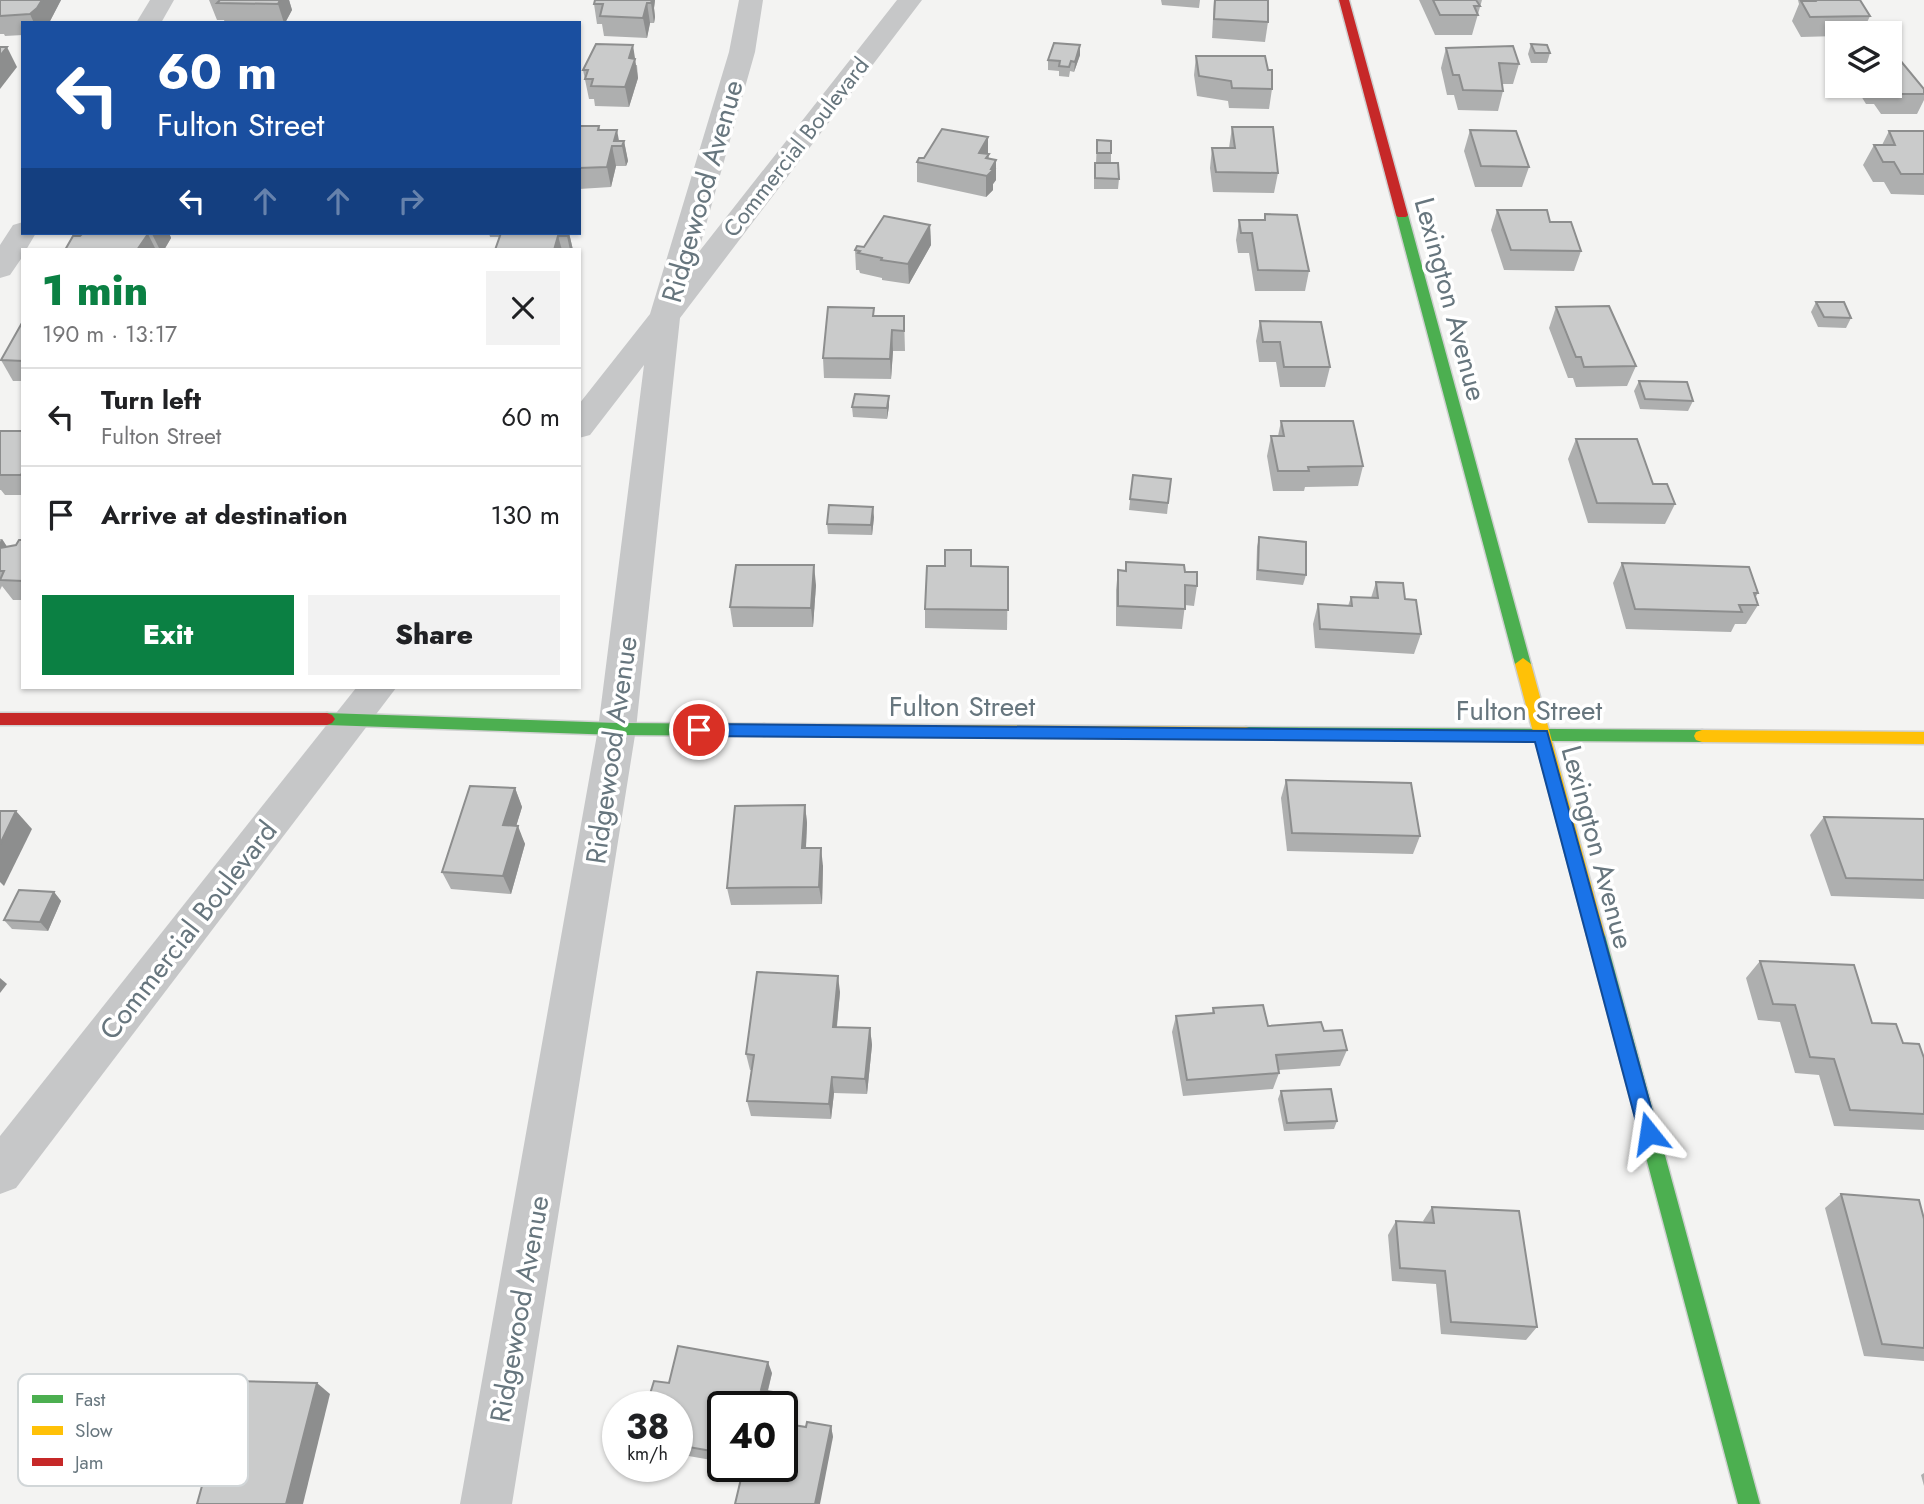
<!DOCTYPE html>
<html lang="en">
<head>
<meta charset="utf-8">
<style>
  :root { --surface:#fff; --page:#f2f2f2; --text:#202124; --muted:#757577; --line:#e0e0e0; --accent:#0b8043 }
  body { margin:0; font-family:Jost,sans-serif; background:var(--page); color:var(--text); height:100vh; display:flex; flex-direction:column; font-size:26px; white-space:nowrap }
  * { box-sizing:border-box; margin:0 }
  p { font-size:23px; color:var(--muted) }
  .icon { flex:none; width:38px; height:38px; fill:none; stroke:currentColor; stroke-width:2; stroke-linecap:round; stroke-linejoin:round }
  .map { position:relative; flex:1; overflow:hidden }
  .details { position:absolute; left:21px; top:248px; width:560px; height:441px; display:flex; flex-direction:column; background:var(--surface); border-radius:0px; box-shadow:0 2px 5px #0004 }
  .details>* { flex:none }
  .top-card { position:absolute; left:21px; top:21px; width:560px; height:214px; border-radius:0px; box-shadow:0 2px 5px #0004; background:#1a4fa0; color:#fff; overflow:hidden }
  .fabs { position:absolute; left:1825px; top:21px; display:grid; gap:14px }
  .fabs a { display:grid; place-items:center; width:77px; height:77px; border-radius:0px; background:var(--surface); box-shadow:0 2px 5px #0004; font-size:35px }
  .speed { position:absolute; left:602px; top:1391px; display:flex; gap:14px; font-size:35px; font-weight:700; text-align:center }
  .speed>* { display:grid; place-content:center; width:91px; height:91px; border-radius:50%; background:var(--surface); box-shadow:0 2px 5px #0004; line-height:1 }
  .speed small { font-size:18px; font-weight:400 }
  .speed .limit { border:4px solid #111; border-radius:10px; background:#fff; color:#111 }
  .pin { position:absolute; display:grid; place-items:center; width:60px; height:60px; color:#fff; margin:-30px; border:4px solid #fff; border-radius:50%; box-shadow:0 2px 7px #0007 }
  .me { position:absolute; width:77px; margin:-38px; rotate:345deg; stroke-linejoin:round; filter:drop-shadow(0 0 5px #0008) }
  .turn { display:flex; align-items:center; gap:24px; height:147px; padding:0 21px; font-size:32px }
  .turn .icon { width:91px; height:91px; stroke-width:2.5 }
  .turn b { display:block; font-size:49px; line-height:60px }
  .lanes { display:flex; align-items:center; height:66px; padding:0 21px; background:#0003; justify-content:center; gap:35px; direction:ltr }
  .lanes .off { opacity:.35 }
  .round { display:grid; place-items:center; flex:none; width:74px; height:74px; border-radius:0px; background:var(--page) }
  .summary { display:flex; align-items:center; justify-content:space-between; height:119px; padding:0 21px }
  h1 { font-size:42px; font-weight:800; line-height:52px; color:var(--accent) }
  .primary-button { display:flex; gap:14px; margin-top:auto; padding:14px 21px }
  .primary-button a { flex:1; height:80px; border-radius:0px; background:var(--accent); color:#fff; font-size:28px; font-weight:800; line-height:80px; text-align:center }
  .primary-button a+a { background:var(--page); color:var(--text) }
  ul { padding:0; list-style:none }
  li { display:flex; align-items:center; gap:21px; height:98px; padding:0 21px; border-top:2px solid var(--line) }
  li div { flex:1 }
  li b { display:block; font-size:26px }
  li em { font-style:normal }
  .map>svg:first-child { display:block }
  .lines { fill:none; stroke-linecap:round; stroke-linejoin:round }
  .fast-casing { stroke:#cfd0d0; stroke-width:3 }
  .slow-casing { stroke:#cfd0d0; stroke-width:3 }
  .jam-casing { stroke:#cfd0d0; stroke-width:3 }
  .street { fill:#c6c7c8; fill-rule:evenodd }
  .fast { fill:#4caf50; fill-rule:evenodd }
  .slow { fill:#ffc107; fill-rule:evenodd }
  .jam { fill:#c62828; fill-rule:evenodd }
  .wall { fill:#aeafaf }
  .shaded-wall { fill:#8d8e8e }
  .building { fill:#cacbcb; stroke:#8d8e8e; stroke-width:2 }
  .route { fill:#1a73e8; stroke:#114b97; stroke-width:2 }
  .labels { text-anchor:middle; stroke-width:7; stroke-linejoin:round; paint-order:stroke }
  .far-street-label { font-size:23px; fill:#67767e; stroke:#fff }
  .street-label { font-size:28px; fill:#67767e; stroke:#fff }
  .key { fill:#fff; stroke:#d1d6d8; stroke-width:2 }
  .key-label { font-size:19px; fill:#67767e }
</style>
</head>
<body>
<div class="map">
<svg width="1924" height="1504" viewBox="0 0 1924 1504">
  <rect width="100%" height="100%" fill="#f3f3f2"/>
  <g class="lines">
    <defs>
      <g id="fast">
        <polygon points="1402,211 1408,215 1531,664 1523,670 1515,664 1396,215"/>
        <polygon points="327,713 617,723 764,724 770,726 772,730 770,734 764,736 617,735 327,725 322,723 319,719 322,715"/>
        <polygon points="1246,727 1702,730 1708,732 1710,736 1708,740 1702,742 1246,739 1240,737 1238,733 1240,729"/>
        <polygon points="1596,928 1602,930 1605,935 1760,1504 1738,1504 1587,935 1590,930"/>
      </g>
      <g id="slow">
        <polygon points="1523,658 1531,664 1605,935 1602,940 1596,942 1590,940 1587,935 1515,664"/>
        <polygon points="764,724 1246,727 1252,729 1254,733 1252,737 1246,739 764,736 758,734 756,730 758,726"/>
        <polygon points="1702,730 1924,732 1924,744 1702,742 1696,740 1694,736 1696,732"/>
      </g>
      <g id="jam">
        <polygon points="1339,0 1349,0 1408,215 1406,217 1398,217 1396,215"/>
        <polygon points="0,713 327,713 332,715 335,719 332,723 327,725 0,725"/>
      </g>
    </defs>
    <use href="#fast" class="fast-casing"/>
    <use href="#slow" class="slow-casing"/>
    <use href="#jam" class="jam-casing"/>
    <g class="street">
      <polygon points="150,0 174,0 161,23 136,23"/>
      <polygon points="739,0 763,0 755,52 698,253 897,0 922,0 680,318 636,729 512,1504 460,1504 598,729 644,365 590,435 579,438 579,404 650,314 729,52"/>
      <polygon points="23,222 23,233 36,233 26,250 23,250 23,256 10,275 0,278 0,245 13,225"/>
      <polygon points="356,688 396,688 16,1188 0,1194 0,1136"/>
    </g>
    <use href="#fast" class="fast"/>
    <use href="#slow" class="slow"/>
    <use href="#jam" class="jam"/>
  </g>
  <g class="wall">
    <polygon points="0,0 61,0 49,23 23,23 23,35 5,36 4,34 0,34"/>
    <polygon points="209,0 289,0 292,10 285,23 225,23 224,20 217,20"/>
    <polygon points="595,0 655,0 654,8 655,17 654,23 650,23 647,38 604,36 602,24 597,24 594,4"/>
    <polygon points="1161,0 1200,0 1199,8 1162,5"/>
    <polygon points="1214,0 1268,0 1268,22 1265,42 1212,38"/>
    <polygon points="1419,0 1482,0 1472,35 1435,35"/>
    <polygon points="1798,0 1860,0 1870,16 1862,33 1838,33 1838,36 1801,37 1792,21 1799,4"/>
    <polygon points="1531,44 1550,53 1547,63 1531,63 1528,54"/>
    <polygon points="1080,45 1080,55 1074,72 1070,71 1069,77 1059,76 1059,71 1048,70 1048,60"/>
    <polygon points="1446,48 1519,64 1513,84 1502,84 1503,91 1498,111 1458,110 1454,95 1447,95 1441,68"/>
    <polygon points="1196,56 1272,89 1269,109 1229,108 1228,101 1197,96 1194,75"/>
    <polygon points="637,65 638,78 629,107 595,106 594,99 589,99 583,70"/>
    <polygon points="1855,86 1890,86 1924,89 1924,100 1917,114 1881,114 1874,104 1866,104"/>
    <polygon points="579,126 599,126 600,130 619,141 624,141 628,161 626,166 616,166 611,187 579,189"/>
    <polygon points="1232,127 1278,173 1274,193 1213,192 1210,168 1212,148 1229,148"/>
    <polygon points="1470,130 1529,167 1522,187 1475,187 1464,151"/>
    <polygon points="1889,131 1924,131 1924,195 1891,194 1884,182 1873,182 1863,165 1874,145 1882,145"/>
    <polygon points="1097,140 1111,153 1111,163 1119,179 1118,189 1094,189 1094,173 1095,163 1096,163"/>
    <polygon points="989,154 989,158 996,180 993,184 993,190 986,197 917,182 917,162 924,158"/>
    <polygon points="1497,210 1550,222 1581,251 1574,271 1504,270 1491,230"/>
    <polygon points="1265,214 1309,271 1305,291 1255,291 1249,253 1238,253 1236,240 1239,220 1264,220"/>
    <polygon points="930,225 931,245 909,284 882,280 882,278 860,273 859,270 856,270 855,250"/>
    <polygon points="169,233 171,238 164,250 65,250 73,236"/>
    <polygon points="489,233 569,233 573,250 495,250 499,237 490,237"/>
    <polygon points="1816,302 1851,318 1846,328 1818,327 1811,312"/>
    <polygon points="1556,307 1636,366 1627,386 1576,387 1573,378 1568,378 1549,328"/>
    <polygon points="874,308 874,316 904,316 905,351 893,351 891,379 824,378 823,358"/>
    <polygon points="23,321 23,381 13,381 1,360"/>
    <polygon points="1260,321 1330,367 1325,387 1280,387 1276,362 1259,362 1256,341"/>
    <polygon points="1639,381 1693,401 1688,411 1640,409 1634,391"/>
    <polygon points="889,406 887,419 853,417 852,407"/>
    <polygon points="1281,421 1363,466 1358,486 1305,487 1304,491 1273,491 1267,456 1271,436 1278,436"/>
    <polygon points="0,431 23,431 23,495 5,495 1,490 0,490"/>
    <polygon points="1576,439 1653,484 1675,504 1665,524 1588,523 1568,459"/>
    <polygon points="1133,475 1171,479 1167,514 1129,510"/>
    <polygon points="874,517 872,535 828,534 827,524"/>
    <polygon points="1259,537 1306,575 1303,585 1256,580 1257,547"/>
    <polygon points="0,539 2,539 7,547 16,545 23,540 23,600 13,600 2,586 0,590"/>
    <polygon points="1126,562 1185,572 1197,586 1194,606 1185,605 1182,629 1116,626 1116,590 1118,570 1125,571"/>
    <polygon points="1622,563 1758,593 1755,598 1758,605 1746,624 1735,624 1731,632 1626,629 1613,583"/>
    <polygon points="971,566 1008,567 1007,630 925,628 925,609"/>
    <polygon points="1376,582 1405,599 1421,634 1414,654 1315,648 1313,624 1318,604 1348,606 1351,597 1371,598"/>
    <polygon points="816,585 813,627 733,627 730,607"/>
    <polygon points="1286,780 1420,836 1413,854 1287,851 1281,798"/>
    <polygon points="515,788 522,807 516,826 525,844 511,894 451,889 442,872"/>
    <polygon points="805,805 807,823 806,848 823,866 822,904 731,905 727,888"/>
    <polygon points="1824,817 1924,819 1924,899 1831,896 1810,835"/>
    <polygon points="54,892 61,901 48,931 12,929 4,920"/>
    <polygon points="1760,961 1872,1023 1924,1058 1924,1130 1834,1126 1819,1075 1795,1073 1780,1022 1758,1020 1746,978"/>
    <polygon points="840,992 837,1027 870,1028 872,1045 867,1094 834,1093 831,1119 751,1116 747,1101 752,1070 750,1070 746,1054"/>
    <polygon points="1213,1008 1268,1026 1324,1031 1347,1050 1340,1066 1279,1070 1279,1073 1273,1089 1183,1096 1172,1032 1176,1016 1212,1014"/>
    <polygon points="1281,1091 1337,1121 1334,1129 1284,1131 1278,1099"/>
    <polygon points="1841,1194 1924,1219 1924,1361 1864,1356 1825,1208"/>
    <polygon points="1432,1207 1537,1327 1526,1340 1441,1334 1436,1284 1392,1281 1388,1235 1396,1221 1424,1222 1423,1221"/>
    <polygon points="772,1373 768,1391 796,1406 793,1425 806,1427 831,1426 833,1437 782,1466 723,1407 723,1462 677,1454 677,1407 669,1383"/>
    <polygon points="1924,1473 1924,1486 1921,1475"/>
  </g>
  <g class="shaded-wall">
    <polygon points="42,0 61,0 49,23 34,23 30,14"/>
    <polygon points="280,0 289,0 292,10 285,23 284,23 278,4"/>
    <polygon points="648,0 655,0 654,8 655,17 654,23 651,3"/>
    <polygon points="647,3 650,23 647,38 643,18"/>
    <polygon points="633,45 638,78 629,107 625,87 629,58"/>
    <polygon points="1080,45 1080,55 1074,72 1075,62"/>
    <polygon points="7,47 17,67 0,89 0,56"/>
    <polygon points="617,130 620,146 614,141"/>
    <polygon points="988,137 988,175 996,160 996,180 993,184 993,190 986,197 986,160 979,153"/>
    <polygon points="624,141 628,161 626,166 622,146"/>
    <polygon points="612,146 616,166 611,187 607,167"/>
    <polygon points="930,225 931,245 909,284 908,264"/>
    <polygon points="153,233 169,233 171,238 164,250 160,250 152,234"/>
    <polygon points="568,233 569,233 573,250 570,250 567,236"/>
    <polygon points="148,234 156,250 137,250"/>
    <polygon points="558,236 562,250 554,250"/>
    <polygon points="892,330 893,351 891,379 890,359"/>
    <polygon points="889,396 889,406 887,419 887,408"/>
    <polygon points="873,507 874,517 872,535 871,525"/>
    <polygon points="2,539 15,559 0,553 0,542"/>
    <polygon points="814,565 816,585 813,627 811,608"/>
    <polygon points="515,788 522,807 511,843 503,825"/>
    <polygon points="805,805 807,823 805,866 802,848"/>
    <polygon points="16,811 32,829 4,886 0,882 0,844"/>
    <polygon points="518,826 525,844 511,894 503,876"/>
    <polygon points="821,848 823,866 822,904 819,887"/>
    <polygon points="54,892 61,901 48,931 40,922"/>
    <polygon points="838,976 840,992 835,1043 833,1027"/>
    <polygon points="0,978 7,984 0,993"/>
    <polygon points="870,1028 872,1045 867,1094 865,1079"/>
    <polygon points="832,1077 834,1093 831,1119 829,1104"/>
    <polygon points="768,1362 772,1373 765,1401 761,1390"/>
    <polygon points="317,1383 330,1394 303,1504 286,1504"/>
    <polygon points="793,1395 796,1406 791,1434 787,1424"/>
    <polygon points="831,1426 833,1437 820,1504 815,1504"/>
  </g>
  <g class="building">
    <polygon points="0,0 42,0 37,8 30,14 0,16"/>
    <polygon points="220,0 280,0 278,4 217,3"/>
    <polygon points="595,0 652,0 651,3 647,3 643,18 600,16 603,4 594,4"/>
    <polygon points="1215,0 1268,0 1268,22 1214,19"/>
    <polygon points="1433,0 1476,0 1480,6 1474,6 1478,15 1440,15"/>
    <polygon points="1814,0 1860,0 1870,16 1810,17 1801,1 1815,1"/>
    <polygon points="1054,43 1080,45 1075,62 1071,61 1069,67 1059,66 1060,61 1048,60"/>
    <polygon points="596,44 633,45 629,58 635,59 625,87 591,86 593,79 585,79 588,70 583,70"/>
    <polygon points="1531,44 1547,45 1550,53 1535,53"/>
    <polygon points="1513,46 1519,64 1499,63 1503,91 1463,90 1459,75 1453,75 1446,48"/>
    <polygon points="0,47 7,47 0,56"/>
    <polygon points="1890,48 1924,89 1924,94 1891,94 1885,86 1890,86"/>
    <polygon points="1196,56 1265,56 1268,70 1272,70 1272,89 1232,88 1231,81 1199,76"/>
    <polygon points="579,126 599,126 598,130 617,130 614,141 624,141 622,146 612,146 607,167 579,168"/>
    <polygon points="1232,127 1273,127 1278,173 1216,172 1212,148 1235,148"/>
    <polygon points="942,129 988,137 979,153 989,154 986,158 996,160 991,169 994,169 987,176 917,162 919,158 924,158"/>
    <polygon points="1470,130 1516,131 1529,167 1481,166"/>
    <polygon points="1889,131 1924,131 1924,174 1901,174 1894,162 1883,162 1874,145 1895,145"/>
    <polygon points="1097,140 1111,141 1111,153 1097,153"/>
    <polygon points="1095,163 1118,163 1119,179 1095,178"/>
    <polygon points="1497,210 1547,210 1550,222 1571,222 1581,251 1511,250"/>
    <polygon points="1265,214 1297,215 1309,271 1258,270 1252,233 1241,233 1239,220 1265,220"/>
    <polygon points="884,216 930,225 908,264 881,260 882,258 858,253 860,251 855,250 857,246 864,247"/>
    <polygon points="83,233 153,233 152,234 148,234 137,250 65,250 73,236 80,236"/>
    <polygon points="501,233 568,233 567,236 558,236 554,250 495,250"/>
    <polygon points="1816,302 1844,302 1851,318 1824,317"/>
    <polygon points="1609,306 1636,366 1584,367 1581,357 1576,357 1556,307"/>
    <polygon points="828,307 874,308 873,316 904,316 904,331 892,330 890,359 823,358"/>
    <polygon points="23,321 23,361 1,360"/>
    <polygon points="1260,321 1321,322 1330,367 1284,367 1280,342 1263,342"/>
    <polygon points="1639,381 1687,382 1693,401 1645,399"/>
    <polygon points="855,394 889,396 887,408 852,407"/>
    <polygon points="1281,421 1353,421 1363,466 1308,467 1309,471 1278,471 1271,436 1284,436"/>
    <polygon points="0,431 23,431 23,471 21,475 0,475"/>
    <polygon points="1576,439 1637,439 1653,484 1667,484 1675,504 1597,503"/>
    <polygon points="1133,475 1171,479 1168,503 1130,499"/>
    <polygon points="829,505 873,507 871,525 827,524"/>
    <polygon points="1259,537 1306,542 1306,575 1258,570"/>
    <polygon points="19,540 23,540 23,581 0,580 4,571 0,571 0,548 16,545"/>
    <polygon points="945,550 971,550 971,566 1008,567 1008,610 925,609 927,566 945,566"/>
    <polygon points="1126,562 1184,565 1185,572 1197,572 1197,586 1185,585 1185,609 1118,606 1118,570 1126,571"/>
    <polygon points="1622,563 1749,567 1758,593 1754,593 1758,605 1739,605 1742,612 1635,609"/>
    <polygon points="736,565 814,565 811,608 730,607"/>
    <polygon points="1376,582 1403,583 1405,599 1416,600 1421,634 1320,629 1318,604 1352,606 1351,597 1378,598"/>
    <polygon points="1286,780 1411,783 1420,836 1292,833"/>
    <polygon points="470,786 515,788 503,825 518,826 503,876 442,872"/>
    <polygon points="805,805 802,848 821,848 819,887 727,888 735,806"/>
    <polygon points="0,811 16,811 0,844"/>
    <polygon points="1824,817 1924,819 1924,880 1846,878"/>
    <polygon points="19,890 54,892 40,922 4,920"/>
    <polygon points="1760,961 1854,965 1872,1023 1896,1024 1903,1043 1919,1044 1924,1058 1924,1114 1850,1110 1834,1059 1810,1057 1795,1005 1773,1004"/>
    <polygon points="757,972 838,976 833,1027 870,1028 865,1079 832,1077 829,1104 747,1101 754,1055 746,1054"/>
    <polygon points="1263,1005 1268,1026 1321,1022 1324,1031 1342,1030 1347,1050 1276,1055 1279,1073 1187,1080 1176,1016 1214,1013 1213,1008"/>
    <polygon points="1331,1089 1337,1121 1287,1123 1281,1091"/>
    <polygon points="1841,1194 1919,1200 1924,1219 1924,1348 1882,1344"/>
    <polygon points="1432,1207 1519,1211 1537,1327 1451,1322 1445,1271 1400,1268 1396,1221 1434,1223"/>
    <polygon points="678,1346 768,1362 761,1390 793,1395 787,1424 806,1427 807,1422 831,1426 815,1504 735,1504 744,1466 782,1466 782,1407 723,1407 723,1453 677,1445 677,1407 646,1407 654,1381 669,1383"/>
    <polygon points="231,1381 317,1383 286,1504 197,1504"/>
  </g>
  <polygon class="route" points="699,724 1547,731 1658,1133 1656,1139 1649,1142 1642,1139 1639,1133 1535,742 699,736 691,730"/>
  <g class="labels">
    <g class="far-street-label">
      <text transform="translate(796 147) rotate(-52)" y="8">Commercial Boulevard</text>
    </g>
    <g class="street-label">
      <text transform="translate(702 191) rotate(-74)" y="10">Ridgewood Avenue</text>
      <text transform="translate(1451 299) rotate(75)" y="10">Lexington Avenue</text>
      <text x="962" y="716">Fulton Street</text>
      <text x="1529" y="720">Fulton Street</text>
      <text transform="translate(611 750) rotate(-82)" y="10">Ridgewood Avenue</text>
      <text transform="translate(1598 847) rotate(75)" y="10">Lexington Avenue</text>
      <text transform="translate(188 930) rotate(-52)" y="10">Commercial Boulevard</text>
      <text transform="translate(519 1309) rotate(-80)" y="10">Ridgewood Avenue</text>
    </g>
  </g>
  <rect x="18" y="1374" width="230" height="112" rx="10" class="key"/>
  <rect x="32" y="1395" width="31" height="8" fill="#4caf50"/>
  <rect x="32" y="1426" width="31" height="9" fill="#ffc107"/>
  <rect x="32" y="1458" width="31" height="8" fill="#c62828"/>
  <g class="key-label">
    <text x="75" y="1406">Fast</text>
    <text x="75" y="1437">Slow</text>
    <text x="75" y="1469">Jam</text>
  </g>
</svg>
<div class="fabs">
<a><svg class="icon" aria-label="layers" viewBox="0 0 24 24"><path d="M12 4l9 5-9 5-9-5zM3 14l9 5 9-5"/></svg></a>
</div>
<div class="speed"><div>38<small>km/h</small></div><div class="limit">40</div></div>
<div class="pin" style="left:699px;top:730px;background:#d93025"><svg class="icon" aria-label="arrive" viewBox="0 0 24 24"><path d="M6 21V4h12l-3 4 3 4H6"/></svg></div>
<svg class="me" style="left:1649px;top:1133px" viewBox="-20 -20 40 40"><path d="M0-17L14 15 0 8-14 15z" fill="#1a73e8" stroke="#fff" stroke-width="4"/></svg>
<div class="top-card">
<div class="turn"><svg class="icon" aria-label="left" viewBox="0 0 24 24"><path d="M17 20v-9H6M10 6l-5 5 5 5"/></svg><div><b>60 m</b>Fulton Street</div></div>
<div class="lanes"><svg class="icon" aria-label="left" viewBox="0 0 24 24"><path d="M17 20v-9H6M10 6l-5 5 5 5"/></svg><svg class="icon off" aria-label="ahead" viewBox="0 0 24 24"><path d="M12 20V5M6 11l6-6 6 6"/></svg><svg class="icon off" aria-label="ahead" viewBox="0 0 24 24"><path d="M12 20V5M6 11l6-6 6 6"/></svg><svg class="icon off" aria-label="right" viewBox="0 0 24 24"><path d="M7 20v-9h11M14 6l5 5-5 5"/></svg></div>
</div>
<section class="details">
<div class="summary"><div><h1>1 min</h1><p>190 m · 13:17</p></div><a class="round"><svg class="icon" aria-label="close" viewBox="0 0 24 24"><path d="M6 6l12 12M18 6L6 18"/></svg></a></div>
<ul>
<li><svg class="icon" aria-label="left" viewBox="0 0 24 24"><path d="M17 20v-9H6M10 6l-5 5 5 5"/></svg><div><b>Turn left</b><p>Fulton Street</p></div><em>60 m</em></li>
<li><svg class="icon" aria-label="arrive" viewBox="0 0 24 24"><path d="M6 21V4h12l-3 4 3 4H6"/></svg><div><b>Arrive at destination</b></div><em>130 m</em></li>
</ul>
<div class="primary-button"><a>Exit</a><a>Share</a></div>
</section>
</div>
</body>
</html>
